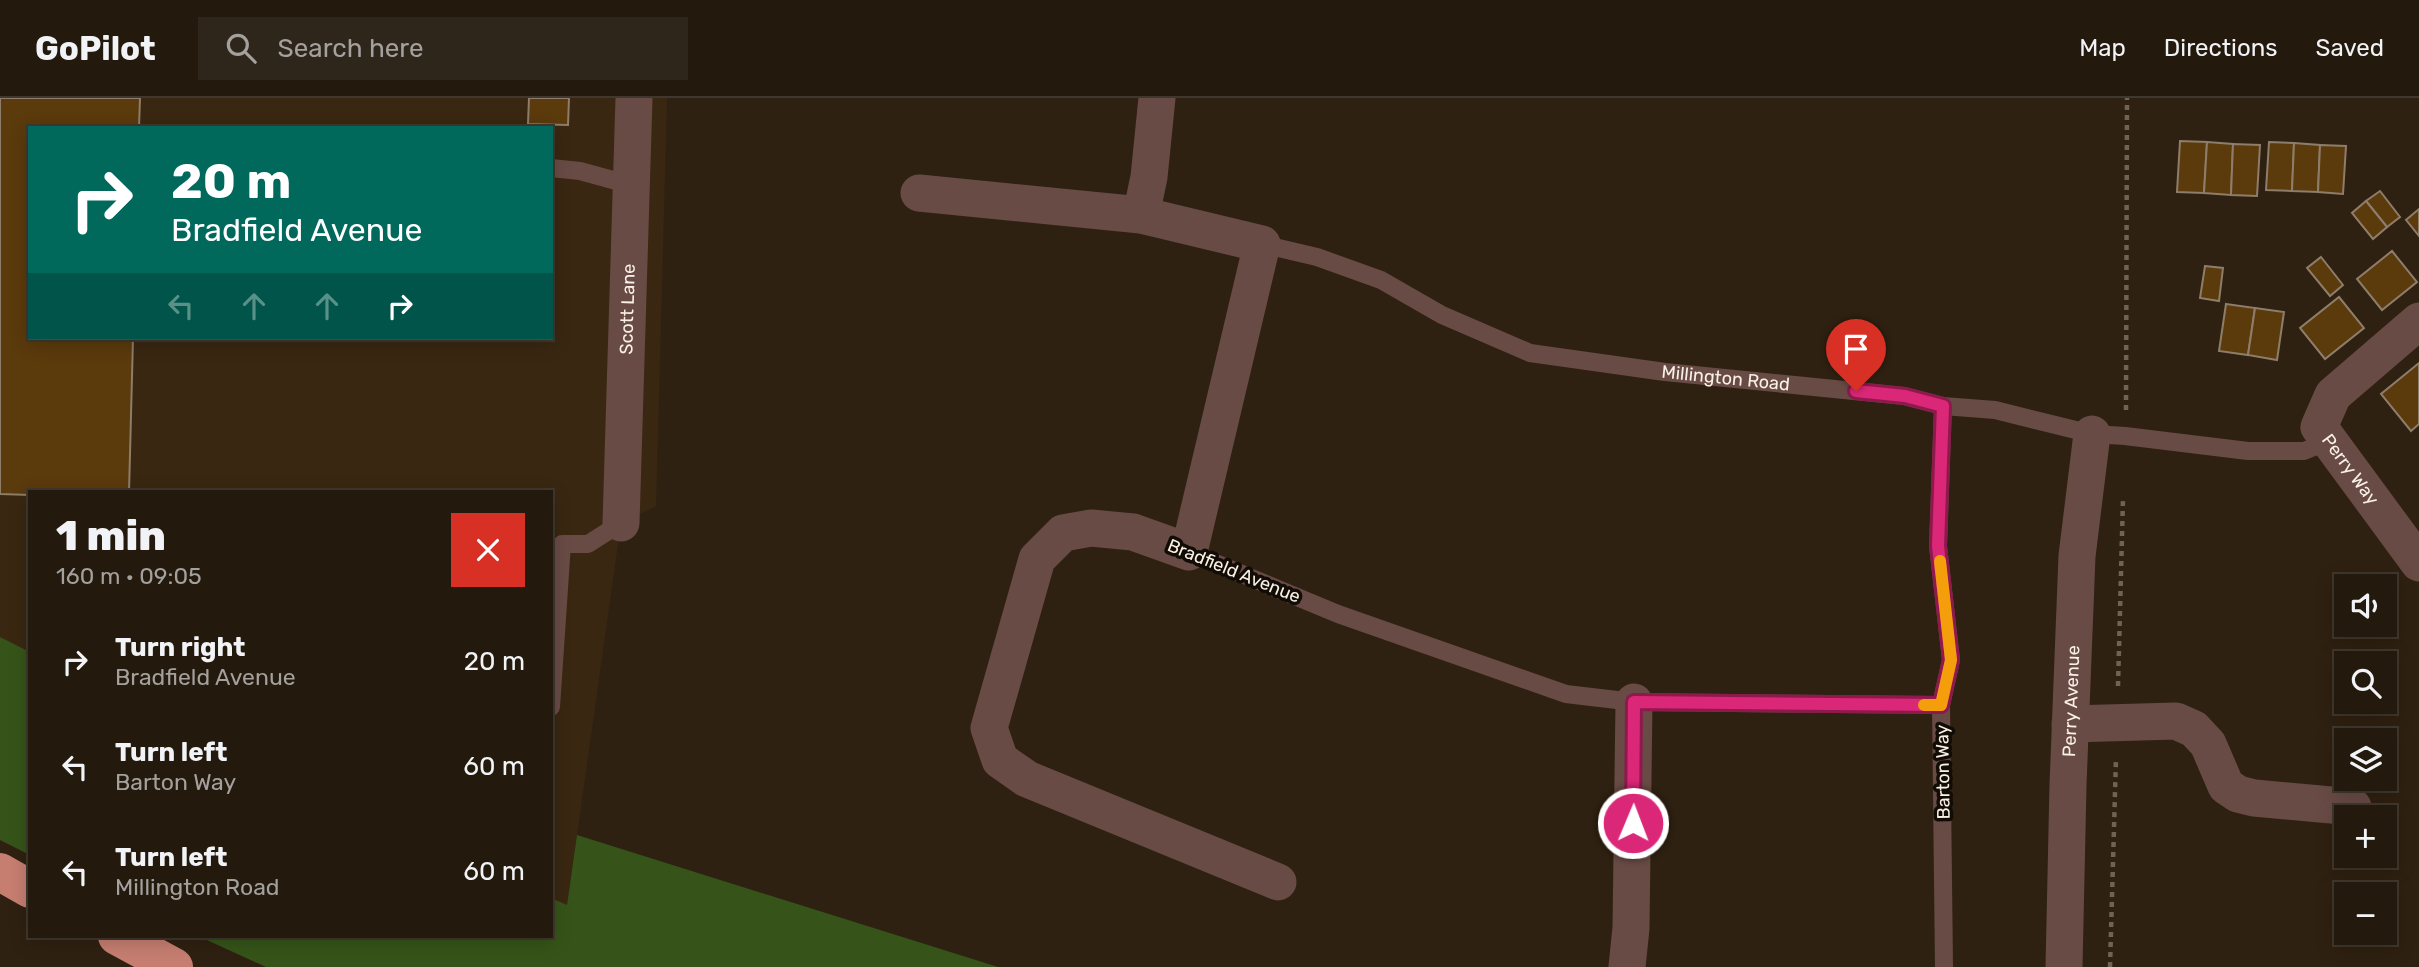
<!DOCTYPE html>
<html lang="en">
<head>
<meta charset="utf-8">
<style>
  :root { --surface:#23190d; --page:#2f261b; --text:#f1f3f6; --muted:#a3a09d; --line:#40382e }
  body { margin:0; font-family:Rubik,sans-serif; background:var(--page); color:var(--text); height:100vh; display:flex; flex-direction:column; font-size:26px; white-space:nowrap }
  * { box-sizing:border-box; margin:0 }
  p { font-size:23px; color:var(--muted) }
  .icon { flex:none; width:38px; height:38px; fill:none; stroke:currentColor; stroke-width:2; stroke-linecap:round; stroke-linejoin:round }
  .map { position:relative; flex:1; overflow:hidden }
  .panel { position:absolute; left:28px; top:392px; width:525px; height:448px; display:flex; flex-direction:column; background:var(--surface); border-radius:0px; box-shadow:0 4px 18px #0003,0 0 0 2px var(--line) }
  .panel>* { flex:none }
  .top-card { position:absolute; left:28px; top:28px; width:525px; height:214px; border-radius:0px; box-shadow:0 4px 18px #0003,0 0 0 2px var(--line); background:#00695c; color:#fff; overflow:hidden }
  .tools { position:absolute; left:2334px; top:476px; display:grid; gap:14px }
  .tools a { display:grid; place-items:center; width:63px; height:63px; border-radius:0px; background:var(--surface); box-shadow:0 4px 18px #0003,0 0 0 2px var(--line); font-size:35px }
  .pin { position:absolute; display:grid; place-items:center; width:60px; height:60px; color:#fff; margin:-72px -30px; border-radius:50% 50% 50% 0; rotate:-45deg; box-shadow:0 0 7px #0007 }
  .pin .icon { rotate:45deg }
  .me { position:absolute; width:77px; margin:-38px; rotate:1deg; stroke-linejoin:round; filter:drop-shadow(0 0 5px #0008) }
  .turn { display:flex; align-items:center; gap:24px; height:147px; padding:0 28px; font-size:32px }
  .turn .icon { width:91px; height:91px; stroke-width:2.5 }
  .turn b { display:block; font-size:49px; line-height:60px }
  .lanes { display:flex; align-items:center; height:66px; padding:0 28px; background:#0003; justify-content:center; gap:35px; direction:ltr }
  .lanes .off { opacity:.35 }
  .round { display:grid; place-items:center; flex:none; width:74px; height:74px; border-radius:0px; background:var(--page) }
  .summary { display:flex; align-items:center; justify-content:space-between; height:119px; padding:0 28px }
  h1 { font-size:42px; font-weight:800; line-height:52px }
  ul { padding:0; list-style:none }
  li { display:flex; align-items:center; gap:21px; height:105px; padding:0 28px }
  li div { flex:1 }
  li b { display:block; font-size:26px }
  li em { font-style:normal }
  header { display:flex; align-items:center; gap:42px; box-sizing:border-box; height:98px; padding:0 35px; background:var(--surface); border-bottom:2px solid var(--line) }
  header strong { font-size:33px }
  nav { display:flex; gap:38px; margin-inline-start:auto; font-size:24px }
  .search { width:490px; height:63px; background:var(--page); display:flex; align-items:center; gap:18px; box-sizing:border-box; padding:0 24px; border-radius:0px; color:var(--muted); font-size:26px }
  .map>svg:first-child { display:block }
  .built { fill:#392711; fill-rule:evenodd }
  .forest { fill:#365419 }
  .building { fill:#5b3a0c; stroke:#8d7d6a; stroke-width:2 }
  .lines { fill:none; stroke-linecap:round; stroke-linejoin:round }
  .path { stroke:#6f6354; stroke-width:4.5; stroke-dasharray:5 5; stroke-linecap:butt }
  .service { stroke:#694b45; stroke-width:18 }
  .minor { stroke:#694b45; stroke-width:37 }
  .motorway { stroke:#c67e71; stroke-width:38 }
  .route-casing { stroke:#8e194d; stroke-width:18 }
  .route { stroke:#db2777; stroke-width:12 }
  .slow { stroke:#f59e0b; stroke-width:12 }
  .labels { text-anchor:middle; stroke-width:7; stroke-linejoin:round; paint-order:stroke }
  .street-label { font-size:18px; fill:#faf1e6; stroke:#120c06 }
</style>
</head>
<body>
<header>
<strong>GoPilot</strong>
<div class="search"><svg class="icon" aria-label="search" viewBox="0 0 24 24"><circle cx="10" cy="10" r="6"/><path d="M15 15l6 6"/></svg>Search here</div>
<nav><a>Map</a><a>Directions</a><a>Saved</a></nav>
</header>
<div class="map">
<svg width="2419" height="869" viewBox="0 0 2419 869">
  <rect width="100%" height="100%" fill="#2f2111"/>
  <path class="built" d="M 0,0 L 667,0 L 656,408 L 621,425 L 567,808 L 551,800 L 551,394 L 30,394 L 30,554 L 0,539 ZM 30,30 L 551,30 L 551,240 L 30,240 Z"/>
  <g class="forest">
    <polygon points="0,539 30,554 30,757 0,742"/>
    <polygon points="577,737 998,869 266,869 198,838 551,838 551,800 567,807"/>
  </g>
  <g class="building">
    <polygon points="0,0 140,0 139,30 30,30 30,240 133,240 129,394 30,394 30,397 0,396"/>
    <polygon points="529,0 569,0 568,27 528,26"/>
    <polygon points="2180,43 2207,44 2204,95 2177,94"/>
    <polygon points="2207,44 2233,46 2231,97 2204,95"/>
    <polygon points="2269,44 2294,45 2292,93 2266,92"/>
    <polygon points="2294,45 2320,47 2318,94 2292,93"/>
    <polygon points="2233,46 2260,47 2257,98 2231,97"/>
    <polygon points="2320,47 2346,48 2343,96 2318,94"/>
    <polygon points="2380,93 2400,119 2387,129 2366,103"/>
    <polygon points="2366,103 2387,129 2373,141 2352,115"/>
    <polygon points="2419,111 2419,138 2406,122"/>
    <polygon points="2392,153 2417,184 2382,212 2357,181"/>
    <polygon points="2321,159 2343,187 2330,198 2307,170"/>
    <polygon points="2205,168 2223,170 2219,203 2200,200"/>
    <polygon points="2339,199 2364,230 2325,261 2300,230"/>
    <polygon points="2226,206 2255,210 2248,257 2219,253"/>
    <polygon points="2255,210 2284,214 2277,262 2248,257"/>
    <polygon points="2419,265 2419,326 2411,333 2381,296"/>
  </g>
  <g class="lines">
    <g class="path">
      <polyline points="2126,312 2127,0"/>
      <polyline points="2118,588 2123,401"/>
      <polyline points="2110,869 2116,660"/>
    </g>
    <g class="service">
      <polyline points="551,70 580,73 631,87"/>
      <path id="s1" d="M 1262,146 L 1317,159 L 1381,182 L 1442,217 L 1530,255 L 1665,274 L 1904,298 L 1943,308 L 1995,312 L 2092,336 L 2125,338 L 2248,353 L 2304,353 L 2329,343"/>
      <polyline points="1943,308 1938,448 1951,562 1941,607 1944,869"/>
      <polyline points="1189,454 1338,516 1566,596 1634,604 1941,607"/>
      <polyline points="551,609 562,446 588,446 621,425"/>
    </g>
    <g class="minor">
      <polyline points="919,95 1141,117 1262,146 1189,454 1133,434 1091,430 1063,435 1037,461 989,630 1000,662 1027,681 1278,784"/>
      <polyline points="1141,117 1149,79 1157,0"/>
      <path id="s2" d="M 2419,223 L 2333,297 L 2319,329 L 2419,465"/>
      <path id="s3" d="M 621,425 L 634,0"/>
      <polyline points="2070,626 2176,623 2194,631 2208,646 2226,688 2238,696 2254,700 2353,709"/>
      <polyline points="1627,869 1631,830 1634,604"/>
      <path id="s4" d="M 2064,869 L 2068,687 L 2077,458 L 2092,336"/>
    </g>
    <g class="motorway">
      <polyline points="0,774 30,791"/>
      <polyline points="117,838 174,869"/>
    </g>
  </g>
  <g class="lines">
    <defs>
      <polyline id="route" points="1633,725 1634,604 1941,607 1951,562 1938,448 1943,308 1905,298 1856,293"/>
    </defs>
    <use href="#route" class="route-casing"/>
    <use href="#route" class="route"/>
    <polyline class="slow" points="1924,607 1941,607 1951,562 1940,463"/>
  </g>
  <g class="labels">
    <g class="street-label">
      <text dy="6" stroke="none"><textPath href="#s3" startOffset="214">Scott Lane</textPath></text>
      <text dy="6" stroke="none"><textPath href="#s1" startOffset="488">Millington Road</textPath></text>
      <text dy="6" stroke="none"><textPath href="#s2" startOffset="201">Perry Way</textPath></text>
      <text transform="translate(1234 473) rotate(22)" y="6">Bradfield Avenue</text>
      <text dy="6" stroke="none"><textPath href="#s4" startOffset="266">Perry Avenue</textPath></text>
      <text transform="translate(1943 674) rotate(-91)" y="6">Barton Way</text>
    </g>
  </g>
</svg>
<div class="tools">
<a><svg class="icon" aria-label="sound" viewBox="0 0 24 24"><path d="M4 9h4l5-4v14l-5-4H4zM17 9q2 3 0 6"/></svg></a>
<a><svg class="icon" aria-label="search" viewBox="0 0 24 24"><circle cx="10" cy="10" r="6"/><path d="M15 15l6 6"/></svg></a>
<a><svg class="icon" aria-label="layers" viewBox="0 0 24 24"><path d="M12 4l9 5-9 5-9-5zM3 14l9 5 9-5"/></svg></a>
<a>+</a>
<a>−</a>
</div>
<div class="pin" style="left:1856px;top:293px;background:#d93025"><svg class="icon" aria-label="arrive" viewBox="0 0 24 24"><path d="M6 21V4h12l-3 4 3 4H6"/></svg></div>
<svg class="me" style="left:1633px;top:725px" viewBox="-20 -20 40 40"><circle r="17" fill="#db2777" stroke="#fff" stroke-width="3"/><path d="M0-11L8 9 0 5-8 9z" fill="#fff"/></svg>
<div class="top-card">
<div class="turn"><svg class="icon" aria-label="right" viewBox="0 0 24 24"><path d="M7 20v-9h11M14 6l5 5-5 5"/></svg><div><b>20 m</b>Bradfield Avenue</div></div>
<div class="lanes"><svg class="icon off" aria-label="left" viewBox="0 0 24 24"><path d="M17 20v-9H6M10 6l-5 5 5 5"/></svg><svg class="icon off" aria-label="ahead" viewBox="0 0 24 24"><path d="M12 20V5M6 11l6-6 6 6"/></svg><svg class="icon off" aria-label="ahead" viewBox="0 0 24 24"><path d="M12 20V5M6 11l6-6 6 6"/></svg><svg class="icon" aria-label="right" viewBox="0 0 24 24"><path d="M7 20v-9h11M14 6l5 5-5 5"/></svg></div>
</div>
<section class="panel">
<div class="summary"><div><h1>1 min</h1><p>160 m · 09:05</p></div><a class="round" style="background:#d93025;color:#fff"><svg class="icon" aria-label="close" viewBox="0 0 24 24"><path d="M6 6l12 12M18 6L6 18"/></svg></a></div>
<ul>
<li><svg class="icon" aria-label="right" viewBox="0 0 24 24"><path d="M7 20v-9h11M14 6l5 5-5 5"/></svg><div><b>Turn right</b><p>Bradfield Avenue</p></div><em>20 m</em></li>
<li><svg class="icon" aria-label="left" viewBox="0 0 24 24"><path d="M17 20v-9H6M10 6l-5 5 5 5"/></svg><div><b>Turn left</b><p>Barton Way</p></div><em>60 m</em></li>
<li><svg class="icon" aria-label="left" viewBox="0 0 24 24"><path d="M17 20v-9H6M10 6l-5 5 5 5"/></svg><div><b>Turn left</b><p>Millington Road</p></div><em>60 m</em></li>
</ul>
</section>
</div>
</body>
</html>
